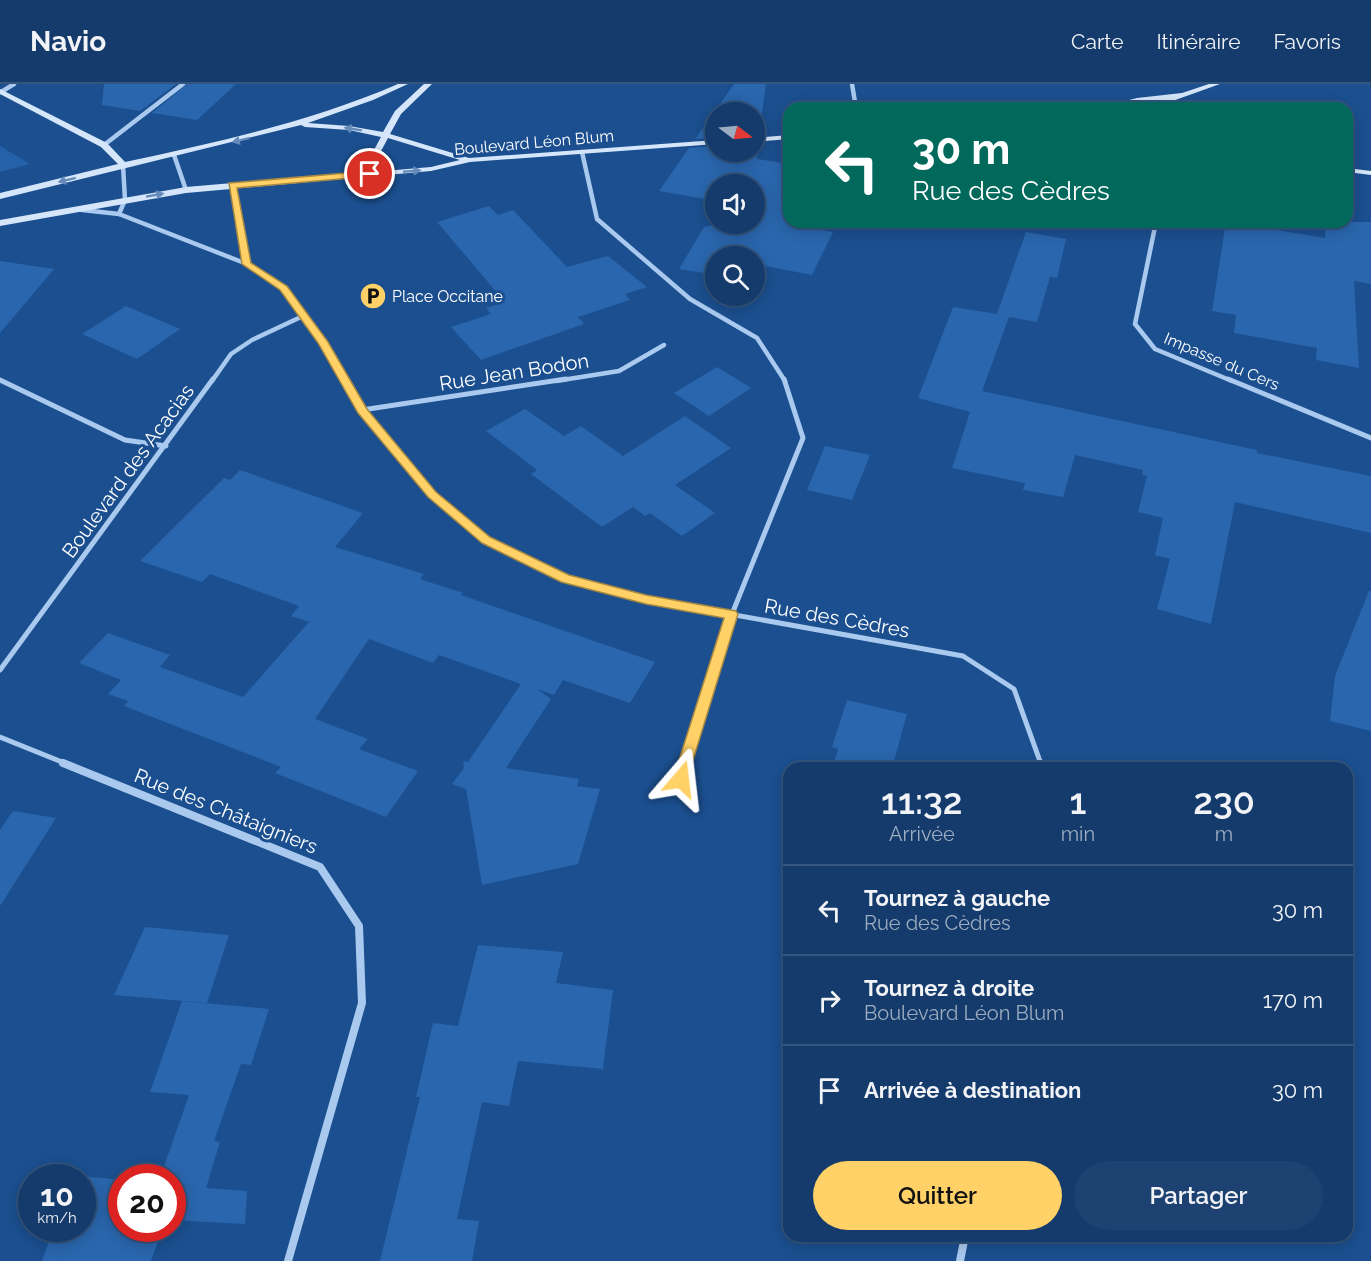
<!DOCTYPE html>
<html lang="fr">
<head>
<meta charset="utf-8">
<style>
  :root { --surface:#143b6b; --page:#1d4271; --text:#f1f3f6; --muted:#9dadc1; --line:#33557e; --accent:#ffd166 }
  body { margin:0; font-family:Raleway,sans-serif; background:var(--page); color:var(--text); height:100vh; display:flex; flex-direction:column; font-size:22px; white-space:nowrap }
  * { box-sizing:border-box; margin:0 }
  p { font-size:20px; color:var(--muted) }
  .icon { flex:none; width:33px; height:33px; fill:none; stroke:currentColor; stroke-width:2; stroke-linecap:round; stroke-linejoin:round }
  .map { position:relative; flex:1; overflow:hidden }
  .panel { position:absolute; left:783px; top:678px; width:570px; height:480px; display:flex; flex-direction:column; background:var(--surface); border-radius:18px; box-shadow:0 3px 15px #0003,0 0 0 2px var(--line) }
  .panel>* { flex:none }
  .hud { position:absolute; left:783px; top:18px; width:570px; height:126px; border-radius:18px; box-shadow:0 3px 15px #0003,0 0 0 2px var(--line); background:#00695c; color:#fff; overflow:hidden }
  .needle { width:39px; rotate:106deg }
  .fabs { position:absolute; left:705px; top:18px; display:grid; gap:12px }
  .fabs a { display:grid; place-items:center; width:60px; height:60px; border-radius:50%; background:var(--surface); box-shadow:0 3px 15px #0003,0 0 0 2px var(--line); font-size:30px }
  .speed { position:absolute; left:18px; top:1080px; display:flex; gap:12px; font-size:30px; font-weight:700; text-align:center }
  .speed>* { display:grid; place-content:center; width:78px; height:78px; border-radius:50%; background:var(--surface); box-shadow:0 3px 15px #0003,0 0 0 2px var(--line); line-height:1 }
  .speed small { font-size:15px; font-weight:400 }
  .speed .limit { border:9px solid #d22; background:#fff; color:#111 }
  .pin { position:absolute; display:grid; place-items:center; width:51px; height:51px; color:#fff; margin:-26px; border:3px solid #fff; border-radius:50%; box-shadow:0 2px 6px #0007 }
  .me { position:absolute; width:66px; margin:-33px; rotate:17deg; stroke-linejoin:round; filter:drop-shadow(0 0 4px #0008) }
  .turn { display:flex; align-items:center; gap:21px; height:126px; padding:0 30px; font-size:27px }
  .turn .icon { width:78px; height:78px; stroke-width:2.5 }
  .turn b { display:block; font-size:42px; line-height:51px }
  .eta { display:flex; justify-content:space-evenly; align-items:center; height:102px; text-align:center }
  .eta b { font-size:36px; font-weight:600; line-height:42px }
  .cta { display:flex; gap:12px; margin-top:auto; padding:12px 30px }
  .cta a { flex:1; height:69px; border-radius:36px; background:var(--accent); color:#111; font-size:24px; font-weight:600; line-height:69px; text-align:center }
  .cta a+a { background:var(--page); color:var(--text) }
  ul { padding:0; list-style:none }
  li { display:flex; align-items:center; gap:18px; height:90px; padding:0 30px; border-top:2px solid var(--line) }
  li div { flex:1 }
  li b { display:block; font-size:22px }
  li em { font-style:normal }
  header { display:flex; align-items:center; gap:36px; box-sizing:border-box; height:84px; padding:0 30px; background:var(--surface); border-bottom:2px solid var(--line) }
  header strong { font-size:28px }
  nav { display:flex; gap:33px; margin-inline-start:auto; font-size:21px }
  .map>svg:first-child { display:block }
  .green { fill:#2461a8 }
  .building { fill:#2a66ad }
  .lines { fill:none; stroke-linecap:round; stroke-linejoin:round }
  .lane-far1 { stroke:#a9c9ee; stroke-width:4.5 }
  .lane { stroke:#a9c9ee; stroke-width:5 }
  .street-far2 { stroke:#a9c9ee; stroke-width:4.5 }
  .street-far1 { stroke:#a9c9ee; stroke-width:5 }
  .street { stroke:#a9c9ee; stroke-width:8 }
  .secondary { fill:#d6e6fa; fill-rule:evenodd }
  .oneway { fill:#668bba }
  .route { fill:#ffd166; stroke:#a68842; stroke-width:1.5 }
  .labels { text-anchor:middle; stroke-width:6; stroke-linejoin:round; paint-order:stroke }
  .far-street-label { font-size:16px; fill:#fff; stroke:#1b4f8f }
  .far-poi-label { font-size:16px; fill:#fff; stroke:#1b4f8f; text-anchor:start }
  .street-label { font-size:20px; fill:#fff; stroke:#1b4f8f }
</style>
</head>
<body>
<header>
<strong>Navio</strong>
<nav><a>Carte</a><a>Itinéraire</a><a>Favoris</a></nav>
</header>
<div class="map">
<svg width="1371" height="1177" viewBox="0 0 1371 1177">
  <rect width="100%" height="100%" fill="#1b4f8f"/>
  <polygon class="green" points="0,62 30,80 0,88"/>
  <g class="building">
    <polygon points="104,0 176,0 140,27 102,21"/>
    <polygon points="187,0 236,0 197,36 152,29"/>
    <polygon points="734,0 766,0 759,51 754,52 754,28 716,28 716,54 695,55 715,28 719,28 720,20"/>
    <polygon points="754,60 758,60 757,75 789,80 789,141 833,148 812,191 754,180 754,172 716,172 716,191 679,185 704,143 717,140 754,140 754,129 766,125 754,123 754,100 716,100 716,117 659,107 689,64 716,62 716,68 754,68"/>
    <polygon points="489,122 498,131 513,126 567,183 608,172 647,203 625,210 630,216 578,233 584,240 481,276 451,243 491,230 486,224 505,218 437,138"/>
    <polygon points="1226,138 1325,154 1326,138 1371,138 1371,200 1354,197 1359,284 1316,276 1317,264 1234,249 1236,231 1212,227"/>
    <polygon points="1026,148 1066,155 1057,194 1050,193 1037,238 1009,233 982,307 1257,366 1257,369 1371,392 1371,449 1235,418 1211,540 1157,525 1170,475 1155,471 1163,434 1138,428 1147,392 1142,391 1143,386 1075,371 1063,413 1023,406 1025,399 952,384 970,328 918,314 953,223 997,230"/>
    <polygon points="0,177 54,185 0,249"/>
    <polygon points="126,222 180,245 137,275 82,250"/>
    <polygon points="717,283 751,304 709,332 674,309"/>
    <polygon points="525,325 564,352 581,342 623,372 685,332 731,364 675,401 715,429 682,452 650,429 645,432 633,423 602,443 531,390 537,386 486,347"/>
    <polygon points="825,362 870,371 852,416 807,406"/>
    <polygon points="240,386 363,429 335,463 424,490 420,495 463,509 461,511 655,578 630,619 563,596 554,611 537,605 551,615 506,684 579,695 577,702 600,705 578,780 482,801 466,705 452,700 464,684 463,677 468,678 521,600 439,571 433,579 369,555 315,635 368,655 359,665 418,687 386,733 275,689 281,683 124,622 128,617 108,610 121,596 79,579 108,549 170,571 160,583 243,613 309,538 291,532 299,522 210,490 202,498 140,477 224,394 230,396"/>
    <polygon points="1369,507 1371,507 1371,647 1330,637 1335,592"/>
    <polygon points="847,616 907,630 892,684 832,684 838,665 832,663"/>
    <polygon points="13,727 56,734 0,822 0,746"/>
    <polygon points="145,843 229,851 207,919 114,911"/>
    <polygon points="478,861 563,868 556,899 613,906 603,985 518,977 509,1022 482,1018 457,1135 479,1137 472,1177 380,1177 420,1013 416,1013 433,939 458,942"/>
    <polygon points="182,917 269,925 251,981 241,980 214,1057 220,1058 206,1104 247,1107 245,1140 172,1136 172,1094 160,1094 189,1011 150,1008"/>
    <polygon points="74,1091 122,1096 122,1144 163,1144 151,1177 42,1177 54,1144 82,1144 82,1094 73,1094"/>
  </g>
  <g class="lines">
    <polyline class="lane-far1" points="685,680 732,530"/>
    <polyline class="lane" points="680,695 685,679"/>
    <g class="street-far2">
      <polyline points="852,0 856,24"/>
      <polyline points="1,8 14,0"/>
      <polyline points="104,61 183,0"/>
      <polyline points="582,68 597,135 690,215 757,254 785,297"/>
      <polyline points="174,71 186,106"/>
      <polyline points="232,101 247,180 283,204 323,258 345,297"/>
      <polyline points="82,126 119,130 247,180"/>
      <polyline points="119,130 125,116 123,81"/>
      <polyline points="1156,138 1135,240 1155,265 1232,297"/>
      <polyline points="212,297 231,270 252,256 303,232"/>
      <polyline points="556,297 619,287 664,261"/>
    </g>
    <g class="street-far1">
      <polyline points="344,295 362,326 432,410 486,456 565,494 646,515 963,572 1014,605 1041,680"/>
      <polyline points="1228,295 1371,354"/>
      <polyline points="0,296 125,356 166,362"/>
      <polyline points="362,326 566,295"/>
      <polyline points="732,530 803,354 784,295"/>
      <polyline points="0,586 213,295"/>
      <polyline points="0,653 67,680"/>
    </g>
    <g class="street">
      <polyline points="63,679 320,783 359,842 362,919 288,1177"/>
      <polyline points="1040,679 1042,684"/>
      <polyline points="960,1177 965,1152"/>
    </g>
    <g class="secondary">
      <path d="M 398,0 L 408,0 L 373,16 L 308,39 L 349,42 L 383,48 L 395,27 L 424,0 L 432,0 L 401,30 L 390,50 L 469,74 L 716,56 L 716,60 L 470,78 L 431,87 L 186,109 L 0,142 L 0,136 L 186,103 L 350,89 L 374,66 L 381,53 L 349,46 L 305,43 L 301,41 L 0,115 L 0,109 L 118,80 L 101,63 L 0,10 L 0,5 L 107,59 L 125,78 C 218,58 310,38 398,0 ZM 388,54 L 460,76 L 431,83 L 360,89 L 380,69 Z"/>
      <path d="M 1209,0 L 1220,0 L 1153,24 L 1142,24 L 1163,16 C 1141,18 1119,24 1097,24 L 1137,14 L 1182,9 Z"/>
      <polygon points="789,51 789,55 754,58 754,54"/>
      <polygon points="1347,84 1371,87 1371,91 1347,88"/>
    </g>
  </g>
  <defs><path id="oneway-solid" d="M-6-.8H1V-3.2L6.5 0L1 3.2V.8H-6Z" transform="scale(1.5)"/></defs>
  <g class="oneway">
    <use href="#oneway-solid" transform="translate(353 45) rotate(-171)"/>
    <use href="#oneway-solid" transform="translate(241 56) rotate(166)"/>
    <use href="#oneway-solid" transform="translate(412 87) rotate(-5)"/>
    <use href="#oneway-solid" transform="translate(67 96) rotate(166)"/>
    <use href="#oneway-solid" transform="translate(155 111) rotate(-10)"/>
  </g>
  <polygon class="route" points="370,87 375,90 374,92 237,104 251,179 287,202 328,258 367,325 436,408 490,453 569,491 646,511 736,527 738,530 686,699 681,701 673,695 724,534 646,520 561,498 482,459 428,413 358,329 318,259 280,206 242,180 229,99"/>
  <defs>
    <symbol id="parking-disc" viewBox="-11 -11 22 22"><circle r="9.5" fill="#ffd166" stroke="#1b4f8f"/><path d="M-3.5-5.5H1a3.5 3.5 0 0 1 0 7H-1V5.5H-3.5ZM-1-3.4V-.6H.8a1.4 1.4 0 0 0 0-2.8Z" fill="#111"/></symbol>
  </defs>
  <g fill-rule="evenodd">
    <use href="#parking-disc" x="358" y="197" width="30" height="30"/>
  </g>
  <g class="labels">
    <g class="far-street-label">
      <text transform="translate(534 58) rotate(-5)" y="6">Boulevard Léon Blum</text>
      <text transform="translate(1222 277) rotate(23)" y="6">Impasse du Cers</text>
    </g>
    <g class="far-poi-label">
      <text x="392" y="218">Place Occitane</text>
    </g>
    <g class="street-label">
      <text transform="translate(514 288) rotate(-9)" y="7">Rue Jean Bodon</text>
      <text transform="translate(128 387) rotate(-54)" y="7">Boulevard des Acacias</text>
      <text transform="translate(837 534) rotate(10)" y="7">Rue des Cèdres</text>
      <text transform="translate(226 727) rotate(22)" y="7">Rue des Châtaigniers</text>
    </g>
  </g>
</svg>
<div class="fabs">
<a><svg class="needle" viewBox="-14 -14 28 28"><path d="M0-13l5 13h-10z" fill="#e53935"/><path d="M0 13l5-13h-10z" fill="#9dadc1"/></svg></a>
<a><svg class="icon" aria-label="sound" viewBox="0 0 24 24"><path d="M4 9h4l5-4v14l-5-4H4zM17 9q2 3 0 6"/></svg></a>
<a><svg class="icon" aria-label="search" viewBox="0 0 24 24"><circle cx="10" cy="10" r="6"/><path d="M15 15l6 6"/></svg></a>
</div>
<div class="speed"><div>10<small>km/h</small></div><div class="limit">20</div></div>
<div class="pin" style="left:370px;top:90px;background:#d93025"><svg class="icon" aria-label="arrive" viewBox="0 0 24 24"><path d="M6 21V4h12l-3 4 3 4H6"/></svg></div>
<svg class="me" style="left:681px;top:695px" viewBox="-20 -20 40 40"><path d="M0-17L14 15 0 8-14 15z" fill="#ffd166" stroke="#fff" stroke-width="4"/></svg>
<div class="hud">
<div class="turn"><svg class="icon" aria-label="left" viewBox="0 0 24 24"><path d="M17 20v-9H6M10 6l-5 5 5 5"/></svg><div><b>30 m</b>Rue des Cèdres</div></div>
</div>
<section class="panel">
<div class="eta">
<div><b>11:32</b><p>Arrivée</p></div>
<div><b>1</b><p>min</p></div>
<div><b>230</b><p>m</p></div>
</div>
<ul>
<li><svg class="icon" aria-label="left" viewBox="0 0 24 24"><path d="M17 20v-9H6M10 6l-5 5 5 5"/></svg><div><b>Tournez à gauche</b><p>Rue des Cèdres</p></div><em>30 m</em></li>
<li><svg class="icon" aria-label="right" viewBox="0 0 24 24"><path d="M7 20v-9h11M14 6l5 5-5 5"/></svg><div><b>Tournez à droite</b><p>Boulevard Léon Blum</p></div><em>170 m</em></li>
<li><svg class="icon" aria-label="arrive" viewBox="0 0 24 24"><path d="M6 21V4h12l-3 4 3 4H6"/></svg><div><b>Arrivée à destination</b></div><em>30 m</em></li>
</ul>
<div class="cta"><a>Quitter</a><a>Partager</a></div>
</section>
</div>
</body>
</html>
